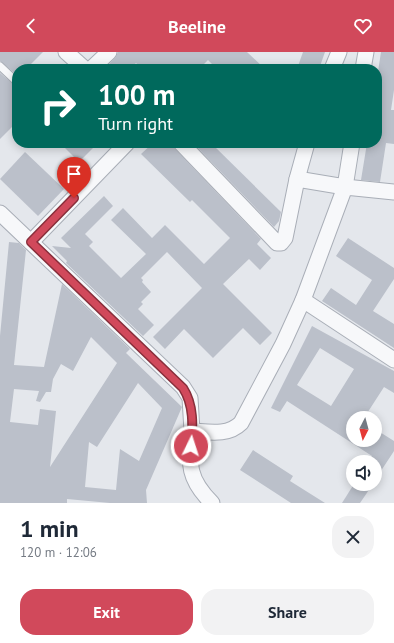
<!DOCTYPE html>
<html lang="en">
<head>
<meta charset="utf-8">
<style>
  :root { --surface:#fff; --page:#f2f2f3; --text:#1f2937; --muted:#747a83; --accent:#d1495b }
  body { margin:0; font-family:"PT Sans",sans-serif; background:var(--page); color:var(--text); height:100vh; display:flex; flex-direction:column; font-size:15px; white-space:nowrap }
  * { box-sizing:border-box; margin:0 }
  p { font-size:13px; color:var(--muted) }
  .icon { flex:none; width:22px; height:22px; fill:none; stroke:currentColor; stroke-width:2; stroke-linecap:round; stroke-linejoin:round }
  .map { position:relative; height:451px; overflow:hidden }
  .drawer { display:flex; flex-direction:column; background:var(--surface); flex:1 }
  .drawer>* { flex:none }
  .top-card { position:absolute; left:12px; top:12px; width:370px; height:84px; border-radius:16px; box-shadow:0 2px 10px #0003; background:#00695c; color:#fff; overflow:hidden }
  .needle { width:26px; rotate:186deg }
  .controls { position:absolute; left:346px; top:359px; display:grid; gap:8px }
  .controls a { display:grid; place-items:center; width:36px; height:36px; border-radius:50%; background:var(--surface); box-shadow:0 2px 10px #0003; font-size:20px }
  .pin { position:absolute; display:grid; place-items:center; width:34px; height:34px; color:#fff; margin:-41px -17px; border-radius:50% 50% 50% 0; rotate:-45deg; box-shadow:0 0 4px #0007 }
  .pin .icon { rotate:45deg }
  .me { position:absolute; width:44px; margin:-22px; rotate:4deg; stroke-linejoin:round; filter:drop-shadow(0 0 3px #0008) }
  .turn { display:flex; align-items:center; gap:14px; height:84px; padding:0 20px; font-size:18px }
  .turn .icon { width:52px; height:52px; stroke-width:2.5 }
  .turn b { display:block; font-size:28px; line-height:34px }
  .round { display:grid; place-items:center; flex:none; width:42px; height:42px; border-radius:16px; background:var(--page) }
  .summary { display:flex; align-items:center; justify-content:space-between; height:68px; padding:0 20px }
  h1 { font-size:24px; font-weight:800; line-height:30px }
  .cta { display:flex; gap:8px; margin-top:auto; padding:8px 20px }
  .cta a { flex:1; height:46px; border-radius:16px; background:var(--accent); color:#fff; font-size:16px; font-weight:800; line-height:46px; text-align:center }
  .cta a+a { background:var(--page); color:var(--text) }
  header { display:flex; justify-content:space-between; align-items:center; height:52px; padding:0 20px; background:var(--accent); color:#fff; font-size:18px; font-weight:800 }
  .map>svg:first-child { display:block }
  .building { fill:#bbc0ca; fill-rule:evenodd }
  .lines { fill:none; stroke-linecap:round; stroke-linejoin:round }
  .lane-casing { stroke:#a9aeb7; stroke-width:9 }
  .street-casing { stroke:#a9aeb7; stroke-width:17 }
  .lane { stroke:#f7f8fa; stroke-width:7 }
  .street { stroke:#f7f8fa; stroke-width:15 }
  .route-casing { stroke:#882f3b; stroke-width:10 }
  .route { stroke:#d1495b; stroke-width:7 }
</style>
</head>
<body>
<header><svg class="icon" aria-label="back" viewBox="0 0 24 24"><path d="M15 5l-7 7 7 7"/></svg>Beeline<svg class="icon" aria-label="heart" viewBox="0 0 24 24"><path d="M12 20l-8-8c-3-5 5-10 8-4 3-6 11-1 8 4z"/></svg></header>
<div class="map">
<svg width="394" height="451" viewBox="0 0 394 451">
  <rect width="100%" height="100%" fill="#e4e7ec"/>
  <g class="building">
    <polygon points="0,0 43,0 26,17 17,17 17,23 0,9"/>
    <polygon points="118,0 247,0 265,17 217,17 208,8 199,17 142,17 136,11 130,17 104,17 115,6"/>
    <polygon points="303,0 325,0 319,17 297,17"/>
    <polygon points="381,0 394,0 394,38 391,58 394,58 394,92 386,91 380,130 361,128 367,91 377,91 377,26"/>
    <polygon points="0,21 17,35 17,70 0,87"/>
    <polygon points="60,91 98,91 79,110"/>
    <polygon points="153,91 172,91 175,97 261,187 257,192 271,206 260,218 249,207 223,232 272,281 260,293 243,276 213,306 184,277 165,297 153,285 202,236 167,200 141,226 143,228 142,230 151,240 141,250 143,252 138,257 154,273 143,284 66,211 67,209 52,194 71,196 61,186 104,144 113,154 85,182 93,190 89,194 121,226 146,202 111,168 123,156 152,186 165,173 204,212 230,186 192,148 190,150 141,102"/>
    <polygon points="193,91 211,91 281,160 279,169 274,175"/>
    <polygon points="25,100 64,137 38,164 0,127"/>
    <polygon points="348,186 394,216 394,227 373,259 394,272 394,296 322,249 331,236 356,253 372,228 336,204"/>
    <path d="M 9,190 L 19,191 L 26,198 L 14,313 L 44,315 L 62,232 L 130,297 L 126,301 L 182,355 L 146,438 L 147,451 L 110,451 L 67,447 L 67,451 L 0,451 L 0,284 ZM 91,285 L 117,311 L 50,415 L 56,359 L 40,357 L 38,373 L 10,370 L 14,337 L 39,339 L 36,349 L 40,350 L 46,340 L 51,340 L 53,327 L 61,312 L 73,319 ZM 138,331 L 162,356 L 139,409 L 120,397 L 116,438 L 85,435 L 89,390 L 97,395 Z"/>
    <path d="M 312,274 L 394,319 L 394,341 L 384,335 L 364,366 L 353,366 L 353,388 L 375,388 L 375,377 L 394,389 L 394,399 L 375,428 L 375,410 L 368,410 L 372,404 L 287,349 L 280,360 L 271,356 ZM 320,296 L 354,317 L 331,354 L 297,333 Z"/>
    <polygon points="253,398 293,424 290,429 325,451 291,451 240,418"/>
    <polygon points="354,432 373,432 360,451 342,451"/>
  </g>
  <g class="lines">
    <defs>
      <polyline id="lane" points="0,14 17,30"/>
      <g id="street">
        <polyline points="66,0 85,17"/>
        <polyline points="91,17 109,0"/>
        <polyline points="332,17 339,0"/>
        <polyline points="363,17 366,0"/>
        <polyline points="181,91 277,191 281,191 285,186 297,127 307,91"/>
        <polyline points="297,127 345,135 352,91"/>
        <polyline points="0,161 183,335 190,346 192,379"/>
        <polyline points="31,190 127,91"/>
        <polyline points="303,248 345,135 394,140"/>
        <path d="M 212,451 C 187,426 189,412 192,379 C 209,380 228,384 241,371 L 283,292 L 303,248 L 394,308"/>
      </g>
    </defs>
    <use href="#lane" class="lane-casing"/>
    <use href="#street" class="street-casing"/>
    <use href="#lane" class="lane"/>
    <use href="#street" class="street"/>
  </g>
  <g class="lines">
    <defs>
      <path id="route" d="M 74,146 L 31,190 L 183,336 C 194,353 193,374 191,394"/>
    </defs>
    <use href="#route" class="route-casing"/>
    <use href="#route" class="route"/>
  </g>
</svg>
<div class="controls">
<a><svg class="needle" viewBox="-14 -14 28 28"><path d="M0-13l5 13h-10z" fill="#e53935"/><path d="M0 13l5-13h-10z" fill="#747a83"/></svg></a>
<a><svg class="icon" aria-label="sound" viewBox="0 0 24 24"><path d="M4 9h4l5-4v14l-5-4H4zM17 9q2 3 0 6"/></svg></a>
</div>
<div class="pin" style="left:74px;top:146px;background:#d93025"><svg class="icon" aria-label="arrive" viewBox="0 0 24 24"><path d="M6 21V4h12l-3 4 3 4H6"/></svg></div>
<svg class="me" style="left:191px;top:394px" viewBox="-20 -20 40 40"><circle r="17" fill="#d1495b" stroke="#fff" stroke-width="3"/><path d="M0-11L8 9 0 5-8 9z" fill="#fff"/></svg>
<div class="top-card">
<div class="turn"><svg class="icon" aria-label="right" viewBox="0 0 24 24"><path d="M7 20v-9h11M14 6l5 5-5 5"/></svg><div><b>100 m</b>Turn right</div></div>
</div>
</div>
<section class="drawer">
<div class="summary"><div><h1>1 min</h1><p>120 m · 12:06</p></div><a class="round"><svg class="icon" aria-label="close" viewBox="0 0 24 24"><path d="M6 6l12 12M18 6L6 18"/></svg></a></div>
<div class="cta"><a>Exit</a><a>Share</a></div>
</section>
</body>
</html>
